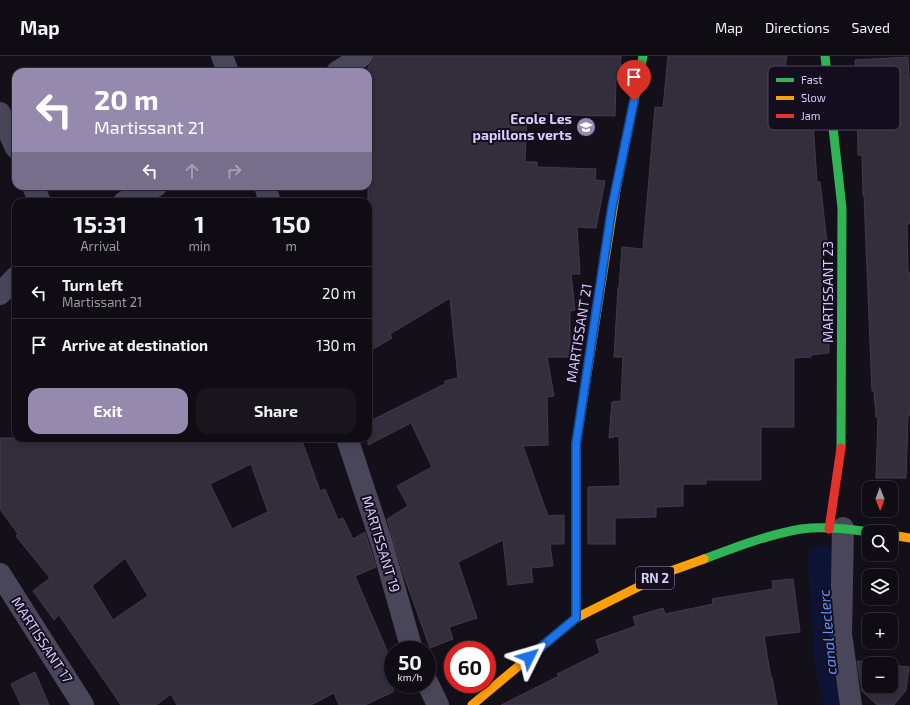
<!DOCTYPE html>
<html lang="en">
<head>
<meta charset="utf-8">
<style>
  :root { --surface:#0f0c14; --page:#18151d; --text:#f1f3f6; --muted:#9b9ba0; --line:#2f2c34; --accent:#958aae }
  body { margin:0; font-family:"Exo 2",sans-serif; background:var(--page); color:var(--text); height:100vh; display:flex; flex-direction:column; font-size:15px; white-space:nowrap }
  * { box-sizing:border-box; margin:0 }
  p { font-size:13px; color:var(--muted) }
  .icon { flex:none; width:22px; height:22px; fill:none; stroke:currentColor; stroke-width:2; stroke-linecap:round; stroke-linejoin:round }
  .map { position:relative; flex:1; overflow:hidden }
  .side { position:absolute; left:12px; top:142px; width:360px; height:244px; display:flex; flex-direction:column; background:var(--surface); border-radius:12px; box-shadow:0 2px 6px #0003,0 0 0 1px var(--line) }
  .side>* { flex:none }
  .hud { position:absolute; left:12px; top:12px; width:360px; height:122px; border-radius:12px; box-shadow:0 2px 6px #0003,0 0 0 1px var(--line); background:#958aae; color:#fff; overflow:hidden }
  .needle { width:26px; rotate:179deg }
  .controls { position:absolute; left:862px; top:425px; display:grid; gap:8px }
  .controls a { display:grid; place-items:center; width:36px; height:36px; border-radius:8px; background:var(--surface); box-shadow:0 2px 6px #0003,0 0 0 1px var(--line); font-size:20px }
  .speed { position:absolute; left:384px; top:585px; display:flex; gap:8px; font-size:20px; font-weight:700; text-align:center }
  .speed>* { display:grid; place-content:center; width:52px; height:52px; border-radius:50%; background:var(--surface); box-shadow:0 2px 6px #0003,0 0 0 1px var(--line); line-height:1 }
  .speed small { font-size:10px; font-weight:400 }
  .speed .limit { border:6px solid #d22; background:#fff; color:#111 }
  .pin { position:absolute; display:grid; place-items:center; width:34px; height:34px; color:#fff; margin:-41px -17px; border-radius:50% 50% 50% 0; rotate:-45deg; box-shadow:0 0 4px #0007 }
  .pin .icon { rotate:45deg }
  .me { position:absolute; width:44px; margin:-22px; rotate:50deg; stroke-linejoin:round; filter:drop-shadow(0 0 3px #0008) }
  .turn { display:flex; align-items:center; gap:14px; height:84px; padding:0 16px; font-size:18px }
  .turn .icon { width:52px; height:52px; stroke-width:2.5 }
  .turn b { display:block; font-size:28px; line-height:34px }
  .lanes { display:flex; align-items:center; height:38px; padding:0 16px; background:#0003; justify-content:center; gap:20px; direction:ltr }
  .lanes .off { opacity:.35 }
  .eta { display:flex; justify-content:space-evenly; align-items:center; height:68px; text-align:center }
  .eta b { font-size:24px; font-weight:700; line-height:28px }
  .button { display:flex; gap:8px; margin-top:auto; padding:8px 16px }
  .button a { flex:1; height:46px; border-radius:12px; background:var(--accent); color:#fff; font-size:16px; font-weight:700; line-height:46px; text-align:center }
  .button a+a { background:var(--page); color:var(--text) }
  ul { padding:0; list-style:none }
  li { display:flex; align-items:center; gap:12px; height:52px; padding:0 16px; border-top:1px solid var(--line) }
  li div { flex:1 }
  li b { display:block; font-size:15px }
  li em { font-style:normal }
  header { display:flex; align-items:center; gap:24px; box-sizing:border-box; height:56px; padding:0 20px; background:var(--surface); border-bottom:1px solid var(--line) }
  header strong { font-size:19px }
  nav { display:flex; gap:22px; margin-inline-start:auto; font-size:14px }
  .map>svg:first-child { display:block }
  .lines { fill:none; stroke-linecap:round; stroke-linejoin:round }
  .canal { stroke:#0c1335; stroke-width:28 }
  .building { fill:#332e3c; stroke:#423a4e; fill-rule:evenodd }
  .street { stroke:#4a465a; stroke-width:22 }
  .fast { stroke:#30b455; stroke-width:9 }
  .slow { stroke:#ff9f0a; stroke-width:9 }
  .jam { stroke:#e5322d; stroke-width:9 }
  .route-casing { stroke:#114b97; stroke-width:10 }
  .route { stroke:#1a73e8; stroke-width:7 }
  .labels { text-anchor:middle; stroke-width:4; stroke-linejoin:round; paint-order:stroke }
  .shield { fill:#130d1d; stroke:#9e92ba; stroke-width:1 }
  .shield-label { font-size:13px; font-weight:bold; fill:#dacbfd }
  .poi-label { font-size:14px; font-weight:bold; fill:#dacbfd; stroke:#130d1d; text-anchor:end }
  .street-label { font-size:14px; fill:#dacbfd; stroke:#130d1d }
  .water-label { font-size:15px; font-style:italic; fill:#5e95f8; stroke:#130d1d }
  .key { fill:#130d1d; stroke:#4f4660; stroke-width:1 }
  .key-label { font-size:11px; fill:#dacbfd }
</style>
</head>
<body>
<header>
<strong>Map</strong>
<nav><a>Map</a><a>Directions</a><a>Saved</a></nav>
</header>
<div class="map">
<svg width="910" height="649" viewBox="0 0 910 649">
  <rect width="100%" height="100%" fill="#14101a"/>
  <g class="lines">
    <polyline class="canal" points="822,503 828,604 838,649"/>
  </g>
  <g class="building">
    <polygon points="374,0 621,0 620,24 616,24 615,60 527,58 525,106 537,106 537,111 596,113 595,124 605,125 596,172 577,171 580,218 571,218 575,254 570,255 570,301 547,301 554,340 547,341 548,389 523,390 548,460 564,459 564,488 550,488 553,510 531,512 533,526 508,529 503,484 458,506 477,562 449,571 453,583 430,592 403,517 387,463 408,450 397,430 432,411 411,367 368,389 368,366 445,328 445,325 458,322 450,242 390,278 392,282 368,296 368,11 373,6"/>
    <polygon points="668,0 787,0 782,25 810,25 810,51 812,50 817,126 820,126 828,195 822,196 827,261 829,261 829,297 811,299 811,301 794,302 794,371 761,371 761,424 706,424 706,428 683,428 683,450 656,451 656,461 615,462 615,488 588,488 588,431 620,430 619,380 609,382 612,346 621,345 623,301 614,301 618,232 619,232 622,191 643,193 655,51 663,52"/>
    <polygon points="908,1 909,24 910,24 910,168 907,168 908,217 910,217 910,359 908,359 906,422 876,422 878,361 876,361 874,335 872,335 864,139 863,139 862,99 858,99 857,34 856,34 855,4"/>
    <path d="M 0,382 L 301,382 L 320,435 L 325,433 L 338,464 L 343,462 L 353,483 L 365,476 L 376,511 L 355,520 L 393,609 L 393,636 L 365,649 L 339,649 L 334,637 L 311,649 L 177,649 L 171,638 L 156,649 L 121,649 L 59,559 L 54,564 L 33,535 L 50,522 L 16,480 L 18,478 L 0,453 ZM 251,408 L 268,456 L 232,473 L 210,428 ZM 125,502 L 148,540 L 113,564 L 92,530 Z"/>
    <polygon points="793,523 800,576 764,580 771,622 772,621 777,649 501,649 559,620 557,618 600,597 596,584 636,570 633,561 663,552 665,558 713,548 712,543 773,533 772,525"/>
    <polygon points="857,605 882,608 869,608 869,630 891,630 891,609 909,611 906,634 894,649 877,649 862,635"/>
    <polygon points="35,616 49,649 21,649 11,628"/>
  </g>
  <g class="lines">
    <g class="street">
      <polyline points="222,0 228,16"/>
      <polyline points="337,16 362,0"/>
      <polyline points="0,57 16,92"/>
      <polyline points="33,130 40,146"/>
      <polyline points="265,130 270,146"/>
      <polyline points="124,146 156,130"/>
      <polyline points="0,238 16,221"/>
      <polyline points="347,382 382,488 412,594"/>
      <polyline points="843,472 841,578 851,649"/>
      <polyline points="0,518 83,649"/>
      <polyline points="427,626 438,649"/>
    </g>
    <g class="fast">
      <polyline points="825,0 842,152 841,392"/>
      <polyline points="616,134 643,0"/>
      <path d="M 704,503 C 736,491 767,479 801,473 C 824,470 848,473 871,476"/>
    </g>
    <g class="slow">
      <polyline points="576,431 576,388 616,134"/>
      <polyline points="891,479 910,482"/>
      <polyline points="472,649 576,562 668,516 704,503"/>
    </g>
    <g class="jam">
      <polyline points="576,431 576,562"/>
      <polyline points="829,473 841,392"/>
    </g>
  </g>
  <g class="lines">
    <defs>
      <polyline id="route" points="529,601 576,562 576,388 612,151 634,45"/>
    </defs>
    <use href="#route" class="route-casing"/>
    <use href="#route" class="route"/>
  </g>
  <defs>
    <symbol id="school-disc" viewBox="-11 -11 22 22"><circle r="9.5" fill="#958aae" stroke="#130d1d"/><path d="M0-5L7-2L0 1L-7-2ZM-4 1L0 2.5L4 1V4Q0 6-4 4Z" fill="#fff"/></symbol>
  </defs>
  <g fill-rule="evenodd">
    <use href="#school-disc" x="575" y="60" width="22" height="22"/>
  </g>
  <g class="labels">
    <rect class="shield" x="636" y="511" width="38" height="22" rx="3"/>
    <g class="shield-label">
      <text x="655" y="527">RN 2</text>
    </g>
    <g class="poi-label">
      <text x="572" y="68">Ecole Les<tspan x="572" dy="16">papillons verts</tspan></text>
    </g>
    <g class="street-label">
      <text transform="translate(828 236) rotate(-90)" y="5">MARTISSANT 23</text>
      <text transform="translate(579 277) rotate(-81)" y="5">MARTISSANT 21</text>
      <text transform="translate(381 488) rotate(73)" y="5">MARTISSANT 19</text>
      <text transform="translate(42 584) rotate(57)" y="5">MARTISSANT 17</text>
    </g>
    <g class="water-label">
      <text transform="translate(828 576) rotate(-95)" y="5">canal leclerc</text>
    </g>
  </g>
  <rect x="768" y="10" width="132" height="64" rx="6" class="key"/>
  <rect x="776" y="22" width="18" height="4" fill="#30b455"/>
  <rect x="776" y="40" width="18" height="4" fill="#ff9f0a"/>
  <rect x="776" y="58" width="18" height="4" fill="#e5322d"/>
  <g class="key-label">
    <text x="801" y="28">Fast</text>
    <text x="801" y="46">Slow</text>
    <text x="801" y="64">Jam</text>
  </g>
</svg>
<div class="controls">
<a><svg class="needle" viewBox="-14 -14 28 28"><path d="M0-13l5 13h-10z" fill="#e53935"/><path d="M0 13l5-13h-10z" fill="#9b9ba0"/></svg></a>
<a><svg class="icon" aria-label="search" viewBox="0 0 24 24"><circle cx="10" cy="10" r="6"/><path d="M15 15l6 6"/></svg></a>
<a><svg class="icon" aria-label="layers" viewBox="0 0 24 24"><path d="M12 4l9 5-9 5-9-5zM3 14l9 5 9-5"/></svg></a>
<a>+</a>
<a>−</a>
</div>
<div class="speed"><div>50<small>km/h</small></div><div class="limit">60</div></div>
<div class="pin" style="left:634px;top:45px;background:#d93025"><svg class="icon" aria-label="arrive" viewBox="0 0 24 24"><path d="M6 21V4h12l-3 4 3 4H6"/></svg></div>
<svg class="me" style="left:529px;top:601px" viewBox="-20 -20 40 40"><path d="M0-17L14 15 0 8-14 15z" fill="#1a73e8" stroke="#fff" stroke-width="4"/></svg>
<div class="hud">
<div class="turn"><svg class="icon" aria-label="left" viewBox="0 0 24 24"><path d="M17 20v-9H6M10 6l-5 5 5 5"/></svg><div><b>20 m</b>Martissant 21</div></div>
<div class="lanes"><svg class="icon" aria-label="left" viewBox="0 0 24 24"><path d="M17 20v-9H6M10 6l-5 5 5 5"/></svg><svg class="icon off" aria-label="ahead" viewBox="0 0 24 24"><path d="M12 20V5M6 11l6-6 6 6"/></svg><svg class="icon off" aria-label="right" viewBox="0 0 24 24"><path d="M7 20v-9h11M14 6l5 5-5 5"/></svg></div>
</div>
<section class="side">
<div class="eta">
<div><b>15:31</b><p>Arrival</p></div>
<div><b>1</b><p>min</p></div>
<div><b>150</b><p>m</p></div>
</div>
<ul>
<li><svg class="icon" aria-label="left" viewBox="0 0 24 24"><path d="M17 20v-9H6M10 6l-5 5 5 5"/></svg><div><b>Turn left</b><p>Martissant 21</p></div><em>20 m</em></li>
<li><svg class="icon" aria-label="arrive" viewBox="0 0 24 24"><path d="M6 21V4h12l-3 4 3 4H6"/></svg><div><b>Arrive at destination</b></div><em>130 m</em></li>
</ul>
<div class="button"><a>Exit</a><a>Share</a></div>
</section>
</div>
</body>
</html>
